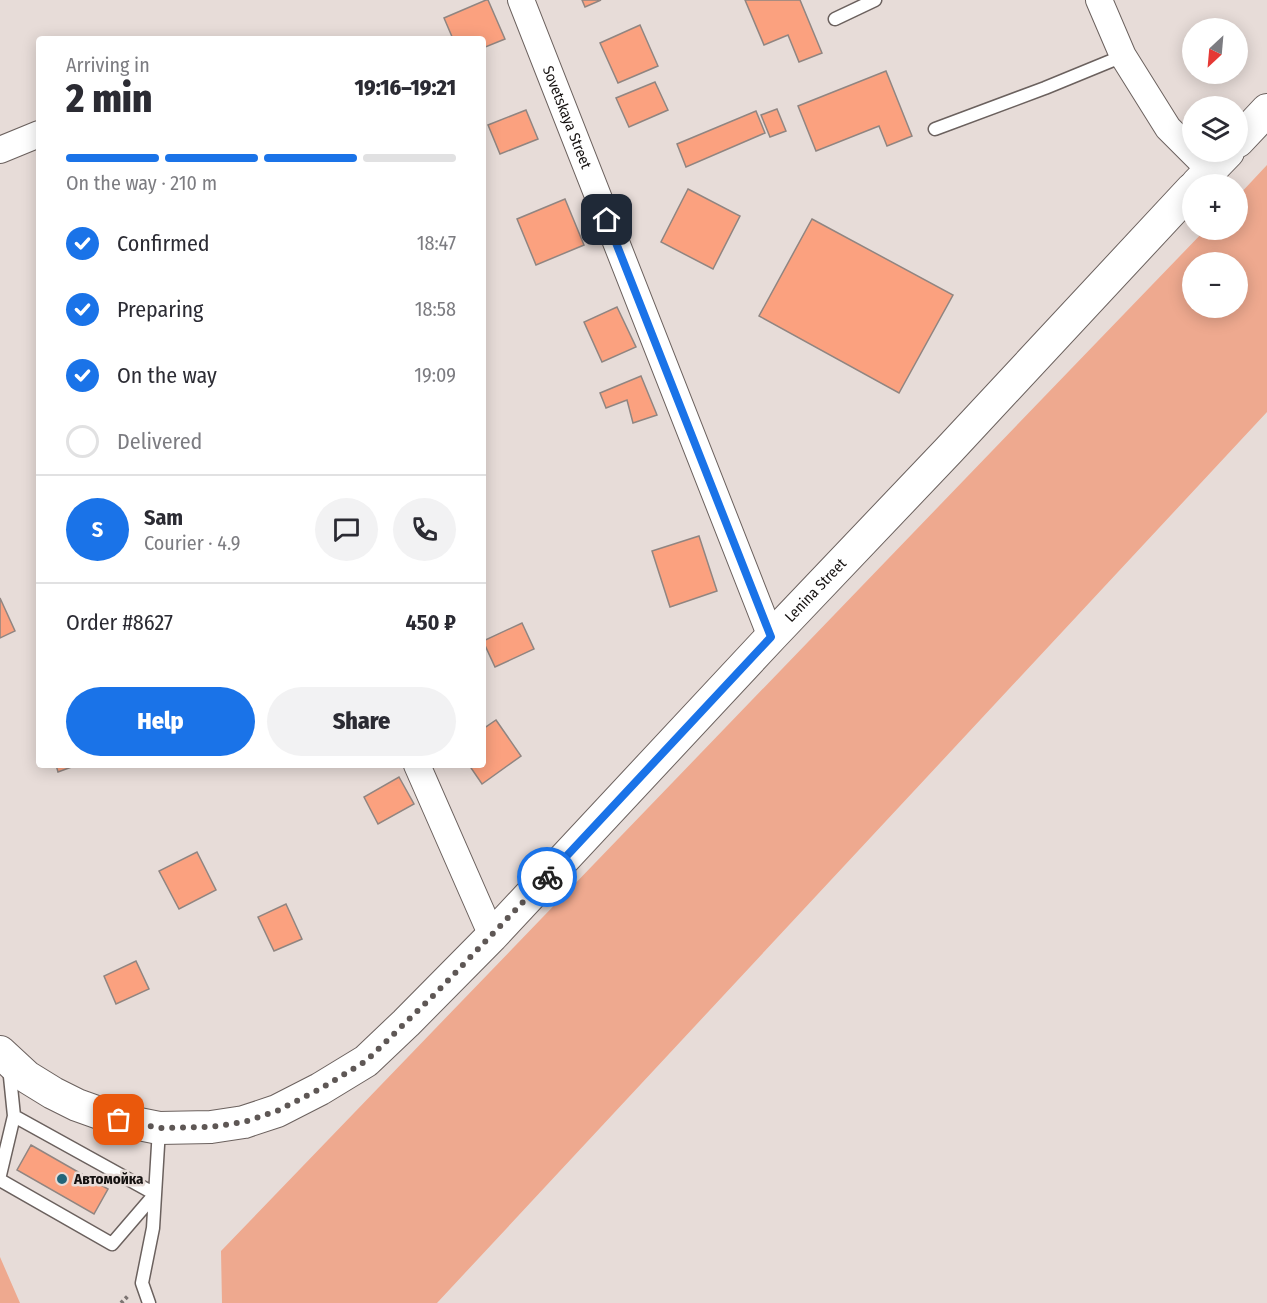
<!DOCTYPE html>
<meta charset="utf-8">
<style>
:root{--surface:#fff;--page:#f2f2f3;--text:#2b2b33;--muted:#7c7c81;--line:#e1e1e2;--accent:#1a73e8}
body{margin:0;font-family:"Fira Sans Condensed",sans-serif;background:var(--page);color:var(--text);height:100vh;display:flex;flex-direction:column;font-size:22px;white-space:nowrap}
*{box-sizing:border-box;margin:0}
p{font-size:20px;color:var(--muted)}
.icon{flex:none;width:33px;height:33px;fill:none;stroke:currentColor;stroke-width:2;stroke-linecap:round;stroke-linejoin:round}
.map{position:relative;flex:1;overflow:hidden}
.details{position:absolute;left:36px;top:36px;width:450px;height:732px;display:flex;flex-direction:column;background:var(--surface);border-radius:6px;box-shadow:0 3px 15px #0003}
.details>*{flex:none}
.needle{width:39px;rotate:206deg}
.buttons{position:absolute;left:1182px;top:18px;display:grid;gap:12px}
.buttons a{display:grid;place-items:center;width:66px;height:66px;border-radius:50%;background:var(--surface);box-shadow:0 3px 15px #0003;font-size:30px}
.pin{position:absolute;display:grid;place-items:center;width:51px;height:51px;color:#fff;margin:-26px;border-radius:12px;box-shadow:0 3px 9px #0006}
.courier{position:absolute;display:grid;place-items:center;width:60px;height:60px;margin:-30px;border:4px solid #1a73e8;border-radius:50%;background:#fff;color:#222;box-shadow:0 2px 8px #0007}
.overview em{font-style:normal;font-weight:800}
.overview div{display:flex;flex-direction:column-reverse}
.overview{display:flex;align-items:center;justify-content:space-between;height:102px;padding:0 30px}
h1{font-size:39px;font-weight:800;line-height:45px}
.bar{display:grid;grid-template-columns:repeat(4,1fr);gap:9px 6px;align-content:center;height:72px;padding:0 30px}
.bar i{height:8px;border-radius:4px;background:var(--line)}
.bar .selected{background:var(--accent)}
.bar p{grid-column:span 4}
.line{display:flex;align-items:center;gap:15px;padding:0 30px;border-top:2px solid var(--line)}
.line div{flex:1}
.round{display:grid;place-items:center;flex:none;width:63px;height:63px;border-radius:32px;background:var(--page)}
ol{padding:0 30px;list-style:none}
li{display:flex;align-items:center;gap:18px;height:66px}
li p{margin-inline-start:auto}
li .icon{padding:6px;border-radius:50%;background:var(--accent);color:#fff;stroke-width:4}
li:last-child{color:var(--muted)}
li i{width:33px;height:33px;border:3px solid var(--line);border-radius:50%}
.button{display:flex;gap:12px;margin-top:auto;padding:12px 30px}
.button a{flex:1;height:69px;border-radius:36px;background:var(--accent);color:#fff;font-size:24px;font-weight:800;line-height:69px;text-align:center}
.button a+a{background:var(--page);color:var(--text)}
.map>svg:first-child{display:block}
.green{fill:#eea98f;fill-rule:evenodd}
.building{fill:#fba17f;stroke:#908581;stroke-width:1.5}
.lines{fill:none;stroke-linecap:round;stroke-linejoin:round}
.service-casing{stroke:#6b615e;stroke-width:15}
.minor-casing{stroke:#6b615e;stroke-width:28}
.tertiary-casing{stroke:#6b615e;stroke-width:34}
.path{stroke:#7d7573;stroke-width:4;stroke-dasharray:3 3;stroke-linecap:butt}
.service{stroke:#fff;stroke-width:12}
.minor{stroke:#fff;stroke-width:26}
.tertiary{stroke:#fff;stroke-width:32}
.done{stroke:#5e5755;stroke-width:6;stroke-dasharray:0 10.8}
.route{stroke:#1a73e8;stroke-width:8}
.poi-dot{fill:#236579;stroke:#e7dcd8;stroke-width:2}
.labels{text-anchor:middle;dominant-baseline:central;stroke-width:5;stroke-linejoin:round;paint-order:stroke}
.street-label{font-size:15px;fill:#14100f;stroke:#e7dcd8}
.poi-label{font-size:15px;font-weight:bold;fill:#14100f;stroke:#e7dcd8;text-anchor:start}
</style>
<div class="map">
<svg width="1267" height="1303" viewBox="0 0 1267 1303">
<rect width="100%" height="100%" fill="#e7dcd8"/>
<path class="green" d="M1267 165V412L437 1303H222L221 1251 1205 230H1238V196ZM1192 262H1238V308H1192Z
M0 1257 20 1303H0Z"/>
<path class="building" d="M486 0H488L505 39 483 48V39H453L444 18Z
M582 0H601L585 7Z
M745 0H800L822 53 799 62 788 35 764 45Z
M640 25 658 66 618 83 600 43Z
M886 71 912 136 887 146 879 126 816 151 798 106Z
M655 82 668 110 629 127 616 98Z
M777 109 786 131 770 137 761 115Z
M526 110 538 139 500 154 488 125Z
M756 111 765 133 686 167 677 144Z
M688 189 740 216 713 269 661 242Z
M565 199 584 245 536 265 517 219Z
M812 219 953 295 899 393 759 316Z
M617 307 636 347 602 362 584 322Z
M641 376 657 415 633 423 627 400 606 408 600 393Z
M699 536 717 591 670 607 652 551Z
M0 598 15 631 0 638Z
M522 623 534 649 495 667 483 641Z
M496 720 521 756 482 784 469 765H483V729Z
M56 765H77L58 772Z
M399 777 414 804 378 824 364 797Z
M197 852 216 890 179 909 159 871Z
M286 904 302 939 274 951 258 917Z
M136 961 149 989 116 1004 104 976Z
M31 1145 108 1189 94 1214 17 1170Z"/>
<g class="lines">
<g class="service-casing">
<path id="service" d="M835 19 875 0
M935 129 1045 88 1123 56
M0 1175 14 1116
M0 1180 112 1244 155 1194 14 1116 9 1067
M149 1303 142 1283 153 1228 159 1129"/>
</g>
<g class="minor-casing">
<g id="minor">
<path id="s1" d="M521 0 771 637"/>
<path d="M1099 0 1123 56 1168 128 1210 170"/>
<path d="M0 150 39 134"/>
<path d="M417 765 492 936"/>
</g>
</g>
<g class="tertiary-casing">
<g id="tertiary">
<path d="M1238 141 1267 110"/>
<path d="M1197 184 1228 152"/>
<path id="s2" d="M0 1052 27 1077 53 1093 77 1105 119 1120 159 1128 211 1127 244 1122 277 1111 320 1089 366 1061 406 1023 492 936 771 637 949 450 1192 189"/>
</g>
</g>
<path class="path" d="M121 1303 128 1296"/>
<use href="#service" class="service"/>
<use href="#minor" class="minor"/>
<use href="#tertiary" class="tertiary"/>
</g>
<g class="lines">
<path class="done" d="M119 1120 159 1128 211 1127 244 1122 277 1111 320 1089 366 1061 435 994 547 877"/>
<path class="route" d="M547 877 771 637 607 220"/>
</g>
<circle class="poi-dot" cx="62" cy="1179" r="6"/>
<g class="labels">
<g class="street-label">
<text stroke="none"><textPath href="#s1" startOffset="126">Sovetskaya Street</textPath></text>
<text stroke="none"><textPath href="#s2" startOffset="1053">Lenina Street</textPath></text>
</g>
<g class="poi-label">
<text x="74" y="1179">Автомойка</text>
</g>
</g>
</svg>
<div class="buttons">
<a><svg class="needle" viewBox="-14 -14 28 28"><path d="M0-13l5 13h-10z" fill="#e53935"/><path d="M0 13l5-13h-10z" fill="#7c7c81"/></svg></a>
<a><svg class="icon" aria-label="layers" viewBox="0 0 24 24"><path d="M12 4l9 5-9 5-9-5zM3 14l9 5 9-5"/></svg></a>
<a>+</a>
<a>−</a>
</div>
<div class="pin" style="left:119px;top:1120px;background:#ea580c"><svg class="icon" aria-label="bag" viewBox="0 0 24 24"><path d="M5 8h14l-1 12H6zM9 8a3 3 0 0 1 6 0"/></svg></div>
<div class="pin" style="left:607px;top:220px;background:#1f2937"><svg class="icon" aria-label="home" viewBox="0 0 24 24"><path d="M3 11l9-7 9 7M6 9v11h12V9"/></svg></div>
<div class="courier" style="left:547px;top:877px"><svg class="icon" aria-label="bike" viewBox="0 0 24 24"><circle cx="6" cy="16" r="4"/><circle cx="18" cy="16" r="4"/><path d="M6 16l4-8h5l3 8M10 8l3 8H6M13 5h3"/></svg></div>
<section class="details">
<div class="overview"><div><h1>2 min</h1><p>Arriving in</p></div><em>19:16–19:21</em></div>
<div class="bar"><i class="selected"></i><i class="selected"></i><i class="selected"></i><i></i><p>On the way · 210 m</p></div>
<ol>
<li><svg class="icon" aria-label="check" viewBox="0 0 24 24"><path d="M5 12l5 5 9-10"/></svg>Confirmed<p>18:47</p></li>
<li><svg class="icon" aria-label="check" viewBox="0 0 24 24"><path d="M5 12l5 5 9-10"/></svg>Preparing<p>18:58</p></li>
<li><svg class="icon" aria-label="check" viewBox="0 0 24 24"><path d="M5 12l5 5 9-10"/></svg>On the way<p>19:09</p></li>
<li><i></i>Delivered</li>
</ol>
<div class="line" style="height:108px"><b class="round" style="background:var(--accent);color:#fff">S</b><div><b>Sam</b><p>Courier · 4.9</p></div><a class="round"><svg class="icon" aria-label="chat" viewBox="0 0 24 24"><path d="M4 5h16v11H9l-5 4z"/></svg></a><a class="round"><svg class="icon" aria-label="phone" viewBox="0 0 24 24"><path d="M5 4h4l2 5-3 2q2 4 5 5l2-3 5 2v4C11 20 4 13 5 4z"/></svg></a></div>
<div class="line" style="height:78px"><div>Order #8627</div><b>450 ₽</b></div>
<div class="button"><a>Help</a><a>Share</a></div>
</section>
</div>
